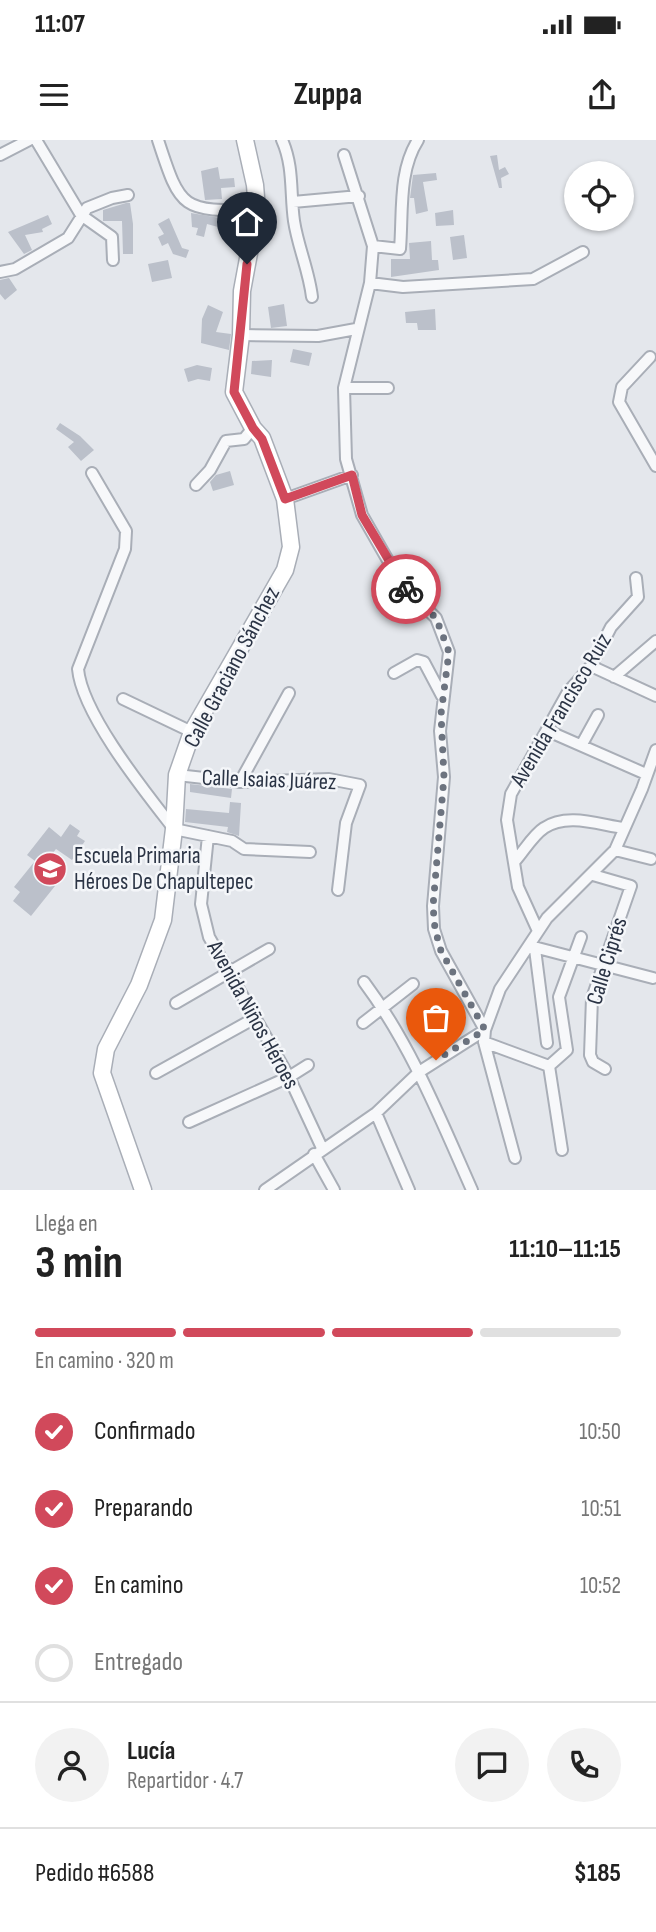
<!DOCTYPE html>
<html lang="es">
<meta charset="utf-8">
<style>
:root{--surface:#fff;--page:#f2f2f2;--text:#222;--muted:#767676;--line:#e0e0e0;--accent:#d1495b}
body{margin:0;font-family:"Sofia Sans Condensed",sans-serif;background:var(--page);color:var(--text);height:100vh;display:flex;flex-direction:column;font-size:26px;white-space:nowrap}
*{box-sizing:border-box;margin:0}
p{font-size:23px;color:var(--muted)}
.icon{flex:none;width:38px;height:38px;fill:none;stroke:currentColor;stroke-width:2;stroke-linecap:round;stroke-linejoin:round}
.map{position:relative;height:1050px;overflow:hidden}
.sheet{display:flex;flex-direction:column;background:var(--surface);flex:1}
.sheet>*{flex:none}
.controls{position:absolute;left:564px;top:21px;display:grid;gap:14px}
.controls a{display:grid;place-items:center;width:70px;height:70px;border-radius:50%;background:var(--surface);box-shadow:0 2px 5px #0004;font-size:35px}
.pin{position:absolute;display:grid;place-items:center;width:60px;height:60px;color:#fff;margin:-72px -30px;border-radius:50% 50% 50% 0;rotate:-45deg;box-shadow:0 0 7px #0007}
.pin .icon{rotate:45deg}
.courier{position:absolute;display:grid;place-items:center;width:70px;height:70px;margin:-35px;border:5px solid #d1495b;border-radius:50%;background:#fff;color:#222;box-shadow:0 2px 9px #0007}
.overview em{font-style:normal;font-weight:700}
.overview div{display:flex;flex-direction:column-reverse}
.overview{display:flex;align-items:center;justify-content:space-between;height:119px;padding:0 35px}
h1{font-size:46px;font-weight:700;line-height:52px}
.bar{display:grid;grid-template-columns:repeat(4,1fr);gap:10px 7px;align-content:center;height:84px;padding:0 35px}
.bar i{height:9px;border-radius:5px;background:var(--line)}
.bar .current{background:var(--accent)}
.bar p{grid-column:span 4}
.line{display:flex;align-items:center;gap:18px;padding:0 35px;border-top:2px solid var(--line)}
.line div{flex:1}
.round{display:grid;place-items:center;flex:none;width:74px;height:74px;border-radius:37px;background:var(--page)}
ol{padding:0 35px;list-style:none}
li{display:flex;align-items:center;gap:21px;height:77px}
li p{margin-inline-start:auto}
li .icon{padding:7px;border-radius:50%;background:var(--accent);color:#fff;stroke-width:4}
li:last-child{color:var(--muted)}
li i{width:38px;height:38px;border:4px solid var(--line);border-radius:50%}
.status{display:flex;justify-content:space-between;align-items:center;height:49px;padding:0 35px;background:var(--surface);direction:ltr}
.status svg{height:19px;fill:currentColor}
header{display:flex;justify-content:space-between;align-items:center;height:91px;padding:0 35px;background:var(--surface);font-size:32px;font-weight:700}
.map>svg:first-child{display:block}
.building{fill:#bbc0ca}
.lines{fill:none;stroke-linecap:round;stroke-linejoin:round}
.street-casing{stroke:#a9aeb7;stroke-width:14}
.secondary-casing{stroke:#a9aeb7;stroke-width:19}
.street{stroke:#f7f8fa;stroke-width:10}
.secondary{stroke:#fff;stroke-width:16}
.done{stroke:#6c737f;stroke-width:7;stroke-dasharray:0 12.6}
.route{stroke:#d1495b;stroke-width:9}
.labels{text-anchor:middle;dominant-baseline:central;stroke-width:5;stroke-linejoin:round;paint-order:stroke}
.street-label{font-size:23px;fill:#2b3445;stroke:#f4f6f9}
.poi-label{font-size:23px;fill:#2b3445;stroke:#f4f6f9;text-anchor:start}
</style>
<div class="status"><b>11:07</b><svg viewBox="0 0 49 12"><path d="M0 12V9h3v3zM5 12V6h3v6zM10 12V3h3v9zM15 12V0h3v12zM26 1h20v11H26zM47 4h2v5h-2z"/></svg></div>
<header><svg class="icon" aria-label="menu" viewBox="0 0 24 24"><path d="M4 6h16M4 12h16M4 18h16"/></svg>Zuppa<svg class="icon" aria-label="share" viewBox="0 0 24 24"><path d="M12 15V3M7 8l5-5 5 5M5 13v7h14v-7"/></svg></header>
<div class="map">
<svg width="656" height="1050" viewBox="0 0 656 1050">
<rect width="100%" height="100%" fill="#e4e7ec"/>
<path class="building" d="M497 15 499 30 505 27 509 34 501 38 502 48H499L490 16Z
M218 27 220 39 234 38 235 47 221 48 222 59 205 60 201 31Z
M436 33 437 40 423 42 428 71 416 74 414 58H410L413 35Z
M126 63H130L133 84V114H123L122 81H103V70Z
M453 70 454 85 436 86 435 73Z
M191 73 220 78 218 87 207 84 204 97 196 95 198 88 192 87Z
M48 75 52 84 42 89 43 92 25 95 32 110 24 114 8 92Z
M169 78 182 108 189 110 186 118 173 114 168 103 162 106 158 97 164 94 158 84Z
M464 95 467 118 453 120 450 97Z
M431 101 432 120H438L439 130 391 137V119H410L409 103Z
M168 120 172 138 152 142 148 124Z
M9 138 17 150 5 160 0 154V140Z
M284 164 287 186 271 188 268 167Z
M208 165 223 172 216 192 231 194 229 210 201 203 202 179Z
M435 169 436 190H418L417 183H406L405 172Z
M293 209 312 213 309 226 290 222Z
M272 220 271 237 251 234 252 221Z
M197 225 212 228 210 241 198 239 188 242 184 229Z
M60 283 80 296 94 310 81 321 68 307 74 302 56 289Z
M230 331 234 345 213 351 210 342 216 335Z
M190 644 232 649 231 658 190 652Z
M230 662 241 663 239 696 227 692 228 687 185 682 186 669 229 673Z
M70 684 80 691 77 696 85 701 72 720 56 709 38 732 55 746 31 776 13 761 20 752 14 747 35 721 27 715 49 687 61 697Z"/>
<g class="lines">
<g class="street-casing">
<path id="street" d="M36 0 81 75 112 97 113 120
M158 0C181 71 182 71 257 70
M282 0C294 27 290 53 294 81 298 107 309 131 312 157
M0 15 29 0
M344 15 373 106 370 143 344 248 346 319 362 375 402 445 436 478 449 512 440 591 444 637 433 766 434 789 441 811 485 890 484 902 549 926 567 910 559 857 581 797
M293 62 359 56
M373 106 400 109C403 73 398 31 418 0
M0 132 15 129 68 98 87 68 112 58 128 55
M370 143 403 147 533 139 583 112
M241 195 318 196 356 189
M650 217 622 247 619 262 656 326
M344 248H388
M92 333 126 391 125 409 78 529C82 574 146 653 174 689L232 701 244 709 310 712
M196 345 210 330 226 301 244 299 253 288
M285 359 352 335
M591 526 656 556
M394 533 417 520 424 522 442 556
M614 537 656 501
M123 559 192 592
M548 591 646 634
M582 604 598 575
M177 635 240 642 329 639 360 645 346 683 338 750
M240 642 289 553
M208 696 201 764 209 797 289 937 322 1008
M615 710 651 719
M515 721C524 711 533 695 544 688 567 672 600 685 624 688
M593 735 631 746 592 858 590 915 593 922 605 929
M538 791 518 747 507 680 511 654 568 552 591 526 611 487 638 457 636 438
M530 806 653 838
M535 809 547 903
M364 842C411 905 440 978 472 1050
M176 863 269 809
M363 883 413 844
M484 902 515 1018
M549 926 562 1010
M156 933 255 878
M376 973 409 1050
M189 982 289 937 308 925
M314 1014 334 1050
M265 1050 376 973 419 932 485 890 500 849 547 778 615 710 642 649 656 610"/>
</g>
<g class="secondary-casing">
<path id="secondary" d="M143 1050 102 933 106 909 139 845 163 780 174 689 177 635 192 592 285 430 291 407 285 359 262 298 253 288 234 252 241 195 242 151 257 70 255 45 245 0"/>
</g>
<use href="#street" class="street"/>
<use href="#secondary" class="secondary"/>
</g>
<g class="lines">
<path class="done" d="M406 449 436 478 449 512 441 574 444 637 433 766 435 789 441 811 485 890 436 920"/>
<path class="route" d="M247 124 234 252 253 288 262 299 285 359 352 335 362 375 406 449"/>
</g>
<defs>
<g id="school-disc" transform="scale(1.75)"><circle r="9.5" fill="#d1495b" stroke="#f4f6f9"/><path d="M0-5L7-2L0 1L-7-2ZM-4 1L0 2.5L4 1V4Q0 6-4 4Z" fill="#fff"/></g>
</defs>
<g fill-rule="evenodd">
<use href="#school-disc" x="50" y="729"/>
</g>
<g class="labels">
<g class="street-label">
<text transform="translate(232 527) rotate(-62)">Calle Graciano Sánchez</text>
<text transform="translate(561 570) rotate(-59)">Avenida Francisco Ruiz</text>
<text transform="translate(269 640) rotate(2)">Calle Isaias Juárez</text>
<text transform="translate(607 821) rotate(-73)">Calle Ciprés</text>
<text transform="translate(253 875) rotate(61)">Avenida Niños Héroes</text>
</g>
<g class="poi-label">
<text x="74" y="716">Escuela Primaria<tspan x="74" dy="26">Héroes De Chapultepec</tspan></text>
</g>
</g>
</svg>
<div class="controls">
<a><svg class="icon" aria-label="locate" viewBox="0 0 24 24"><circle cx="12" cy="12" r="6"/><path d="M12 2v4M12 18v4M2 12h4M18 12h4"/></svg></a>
</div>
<div class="pin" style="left:436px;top:920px;background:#ea580c"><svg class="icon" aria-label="bag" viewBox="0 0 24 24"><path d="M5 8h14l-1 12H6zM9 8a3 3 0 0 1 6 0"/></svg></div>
<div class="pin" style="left:247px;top:124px;background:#1f2937"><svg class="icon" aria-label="home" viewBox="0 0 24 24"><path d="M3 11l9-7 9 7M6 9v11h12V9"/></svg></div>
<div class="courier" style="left:406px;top:449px"><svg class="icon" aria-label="bike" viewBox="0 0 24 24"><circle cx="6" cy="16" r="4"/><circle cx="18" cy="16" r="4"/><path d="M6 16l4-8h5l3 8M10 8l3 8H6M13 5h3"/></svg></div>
</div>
<section class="sheet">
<div class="overview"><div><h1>3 min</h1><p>Llega en</p></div><em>11:10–11:15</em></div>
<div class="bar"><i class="current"></i><i class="current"></i><i class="current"></i><i></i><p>En camino · 320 m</p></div>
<ol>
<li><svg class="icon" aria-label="check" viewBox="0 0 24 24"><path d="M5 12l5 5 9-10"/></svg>Confirmado<p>10:50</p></li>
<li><svg class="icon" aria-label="check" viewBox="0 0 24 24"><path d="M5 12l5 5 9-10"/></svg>Preparando<p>10:51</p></li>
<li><svg class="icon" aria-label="check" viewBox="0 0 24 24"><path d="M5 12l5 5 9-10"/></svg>En camino<p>10:52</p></li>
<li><i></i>Entregado</li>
</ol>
<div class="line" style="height:126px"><a class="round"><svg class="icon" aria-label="person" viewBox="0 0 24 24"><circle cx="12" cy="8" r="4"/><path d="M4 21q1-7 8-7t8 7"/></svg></a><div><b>Lucía</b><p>Repartidor · 4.7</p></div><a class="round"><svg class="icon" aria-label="chat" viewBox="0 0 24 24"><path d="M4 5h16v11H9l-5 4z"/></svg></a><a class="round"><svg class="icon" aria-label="phone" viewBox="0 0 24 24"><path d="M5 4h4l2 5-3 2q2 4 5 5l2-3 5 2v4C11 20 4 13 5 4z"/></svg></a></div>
<div class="line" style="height:91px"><div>Pedido #6588</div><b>$185</b></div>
</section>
